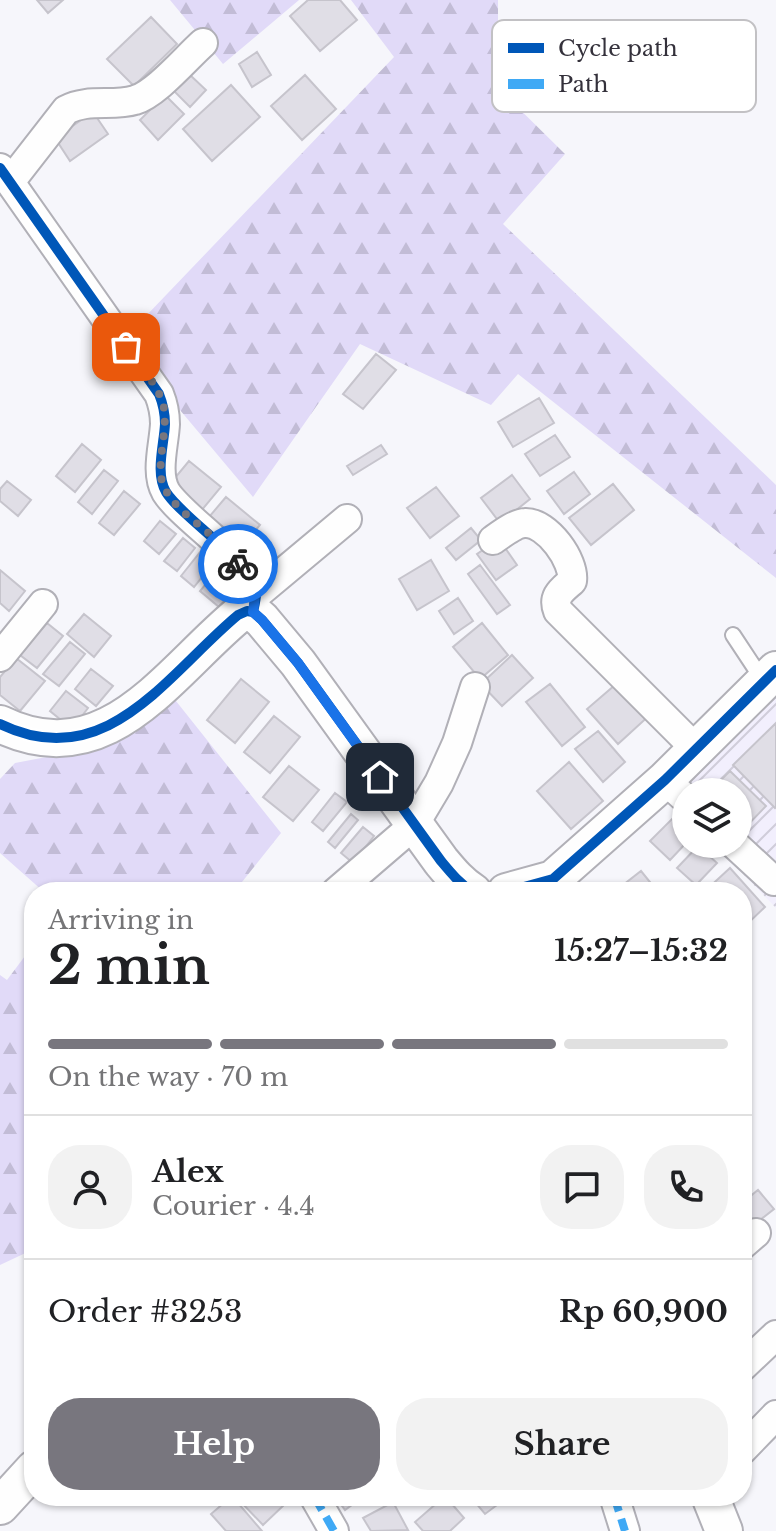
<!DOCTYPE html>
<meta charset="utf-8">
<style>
:root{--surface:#fff;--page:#f2f2f2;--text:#202124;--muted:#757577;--line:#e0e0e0;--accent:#78767e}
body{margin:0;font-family:"Libre Baskerville",serif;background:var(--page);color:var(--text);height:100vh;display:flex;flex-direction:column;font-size:30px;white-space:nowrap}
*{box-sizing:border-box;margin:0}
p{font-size:26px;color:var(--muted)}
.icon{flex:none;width:44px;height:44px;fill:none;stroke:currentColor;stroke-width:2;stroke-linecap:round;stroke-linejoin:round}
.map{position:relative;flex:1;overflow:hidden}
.side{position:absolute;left:24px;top:882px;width:728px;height:624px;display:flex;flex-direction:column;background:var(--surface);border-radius:32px;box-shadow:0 2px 6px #0004}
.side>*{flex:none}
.controls{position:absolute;left:672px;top:778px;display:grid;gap:16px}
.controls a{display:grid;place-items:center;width:80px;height:80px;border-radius:50%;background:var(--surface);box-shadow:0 2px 6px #0004;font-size:40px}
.pin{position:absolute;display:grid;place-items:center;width:68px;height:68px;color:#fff;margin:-34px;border-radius:16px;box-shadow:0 4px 12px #0006}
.courier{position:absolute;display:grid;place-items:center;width:80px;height:80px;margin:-40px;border:6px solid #1a73e8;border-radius:50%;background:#fff;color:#222;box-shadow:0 2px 10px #0007}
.overview em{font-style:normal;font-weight:800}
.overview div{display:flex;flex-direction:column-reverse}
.overview{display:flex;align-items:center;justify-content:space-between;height:136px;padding:0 24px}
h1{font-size:52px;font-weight:800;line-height:60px}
.bar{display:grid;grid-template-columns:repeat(4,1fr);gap:12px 8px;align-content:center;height:96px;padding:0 24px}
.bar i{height:10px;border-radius:6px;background:var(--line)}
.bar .on{background:var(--accent)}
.bar p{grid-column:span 4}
.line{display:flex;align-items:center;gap:20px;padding:0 24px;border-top:2px solid var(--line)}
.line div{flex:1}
.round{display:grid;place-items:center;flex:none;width:84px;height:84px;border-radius:32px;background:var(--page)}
.primary-button{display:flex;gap:16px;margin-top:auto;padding:16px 24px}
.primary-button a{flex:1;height:92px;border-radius:32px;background:var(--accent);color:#fff;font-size:32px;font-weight:800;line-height:92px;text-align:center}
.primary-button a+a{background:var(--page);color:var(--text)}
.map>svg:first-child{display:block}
.industrial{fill:url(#industrial-furrows)}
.forest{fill:url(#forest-firs)}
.building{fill:#e0dee6;stroke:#c6c4cc;stroke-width:2}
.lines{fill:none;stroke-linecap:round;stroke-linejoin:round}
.service-casing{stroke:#b1b0b7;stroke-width:18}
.minor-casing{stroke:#b1b0b7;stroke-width:32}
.tertiary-casing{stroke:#b1b0b7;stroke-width:40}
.service{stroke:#fefefe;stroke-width:14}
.minor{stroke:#fefefe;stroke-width:28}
.tertiary{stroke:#fefefe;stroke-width:36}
.quiet{stroke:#3fa9f5;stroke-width:8;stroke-dasharray:16 8;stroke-linecap:butt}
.cycleway-casing{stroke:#fff;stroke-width:15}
.cycleway{stroke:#0057b8;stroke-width:10}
.done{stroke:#78767e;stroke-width:8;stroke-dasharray:0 14.4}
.route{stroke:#1a73e8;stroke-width:10}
.key{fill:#fff;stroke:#c2c1c4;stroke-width:2}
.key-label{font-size:22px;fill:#34313b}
</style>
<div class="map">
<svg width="776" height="1531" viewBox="0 0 776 1531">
<defs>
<pattern id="industrial-furrows" width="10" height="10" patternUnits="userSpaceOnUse" patternTransform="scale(2)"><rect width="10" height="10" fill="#f2effd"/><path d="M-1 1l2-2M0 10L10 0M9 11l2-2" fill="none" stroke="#d0cdda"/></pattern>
<pattern id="forest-firs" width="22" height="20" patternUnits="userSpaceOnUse" patternTransform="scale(2)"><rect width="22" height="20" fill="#e1daf8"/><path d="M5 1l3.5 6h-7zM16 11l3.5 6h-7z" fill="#c2bcd6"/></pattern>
</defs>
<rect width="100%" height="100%" fill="#f6f6fb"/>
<path class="industrial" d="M776 695V908L714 844H738V792H686V816L669 798Z"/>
<path class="forest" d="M170 0H299L223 64Z
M351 0H498V88L565 154 503 224 776 485V578L518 374 491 405 360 344 253 497 122 341 394 57Z
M172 696 281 833 234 892H44L0 853V779L15 763 94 748Z
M34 944V1249L0 1265V975L7 980Z"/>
<path class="building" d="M37 0H63L48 13Z
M308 0H340L357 20 320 51 290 16Z
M151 17 177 44 134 86 107 59Z
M257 52 271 75 252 87 239 64Z
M189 74 206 90 190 107 174 91Z
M305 75 336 109 302 140 271 106Z
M231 85 260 117 212 161 183 129Z
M165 95 184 114 158 140 140 120Z
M93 112 108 134 70 161 55 138Z
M376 354 396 370 363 409 343 394Z
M539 398 554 423 513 447 498 422Z
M555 435 570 457 540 476 525 454Z
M82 444 101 460 75 492 56 476Z
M381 445 387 454 353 475 347 466Z
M189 461 221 487 201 511 169 485Z
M104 470 118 481 92 514 78 502Z
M574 472 590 494 564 514 547 491Z
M512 475 530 499 500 523 481 498Z
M7 481 31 500 18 516 0 501V489Z
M613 484 634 510 591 545 569 518Z
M436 487 459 516 430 538 407 508Z
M124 491 140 504 114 535 99 523Z
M226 497 260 525 243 545 209 517Z
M160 521 176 534 159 554 144 541Z
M471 528 481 540 456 560 446 548Z
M183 538 195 548 177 571 164 561Z
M499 539 517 565 496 580 477 554Z
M201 551 214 562 194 587 181 576Z
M431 560 449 591 417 610 399 579Z
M480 565 510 605 497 614 468 574Z
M219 568 239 584 219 607 200 591Z
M0 570 25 591 9 611 0 603Z
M458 598 473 621 454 634 439 611Z
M84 614 111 636 94 657 67 634Z
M47 623 63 636 37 668 20 655Z
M482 623 508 655 480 679 453 647Z
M70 642 85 654 59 686 43 674Z
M512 655 533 678 502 706 481 684Z
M16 658 45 681 20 711 0 695V677Z
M91 669 113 686 96 706 75 689Z
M241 679 269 702 235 743 207 720Z
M622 679 652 713 618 744 587 709Z
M550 684 585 727 562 746 526 702Z
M66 691 88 708 72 729 50 711Z
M274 716 300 737 270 773 244 752Z
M776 723V807L775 808 733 765Z
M598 731 625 762 603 782 575 749Z
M569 762 603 801 571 829 537 791Z
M289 766 319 790 293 821 263 797Z
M730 771 766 806 738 835V792H709Z
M335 793 347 802 323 831 312 822Z
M351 814 358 820 335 848 328 842Z
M677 814 686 822V843L670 860 650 841Z
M363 827 374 836 353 863 341 853Z
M698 846 717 863 696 885 677 868Z
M730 868 765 907 742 929V892H704Z
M641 871 658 892H614Z
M758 1190 774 1209 746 1231 742 1227V1203Z
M232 1496 262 1531H226L211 1514Z
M239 1496H277L285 1504 263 1525 237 1498Z
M335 1496H364L345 1510Z
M445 1496 464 1518 450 1531H423L415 1522Z
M470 1496H509L485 1514Z
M393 1502 408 1530 371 1531 363 1518Z"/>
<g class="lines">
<g class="service-casing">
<path id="service" d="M733 635 764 682"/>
</g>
<g class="minor-casing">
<path id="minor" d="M0 168 159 394C163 404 165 413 165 424 164 445 155 473 166 492 183 519 254 563 256 594 256 600 254 607 253 612
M10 182 66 110C88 98 113 107 135 100 156 94 186 58 203 43
M493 540C500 535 516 523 525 523 547 522 575 561 572 581 562 590 552 596 558 611L697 750
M256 595 347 519
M0 657 43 604
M665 780 686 799
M734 844 774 881
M336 892 414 825 439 783 457 743 475 687
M742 1245 756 1233
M742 1367 776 1335
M742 1450 776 1415
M314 1496 334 1531
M614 1496 625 1531"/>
</g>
<g class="tertiary-casing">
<path id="tertiary" d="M0 724C106 776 168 673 238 615L247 611 253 612 262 620 298 663 441 861C451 873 460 884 473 892
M506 892 553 879 665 780 776 670
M710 1496 724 1531
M0 1506 34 1469"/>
</g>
<use href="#service" class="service"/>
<use href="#minor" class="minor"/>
<use href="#tertiary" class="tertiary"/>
<path class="quiet" d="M314 1496 334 1531
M614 1496 625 1531"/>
<g class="cycleway-casing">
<path id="cycleway" d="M0 168 159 394C163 404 165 413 165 424 164 445 155 473 166 492 183 519 254 563 256 594 256 600 254 607 253 612
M0 724C106 776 168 673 238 615L247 611 253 612 262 620 298 663 441 861C451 873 460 884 473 892
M506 892 553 879 665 780 776 670"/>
</g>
<use href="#cycleway" class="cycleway"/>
</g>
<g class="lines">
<path class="done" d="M126 347C138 364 157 383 163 404 170 429 153 469 165 489 175 509 197 522 213 537 222 545 230 555 238 564"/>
<path class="route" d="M238 564C254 582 257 588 253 612L262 620 298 663 380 777"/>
</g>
<rect x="492" y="20" width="264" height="92" rx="12" class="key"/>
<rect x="508" y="43" width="36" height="10" fill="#0057b8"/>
<rect x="508" y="79" width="36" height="10" fill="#3fa9f5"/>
<g class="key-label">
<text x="558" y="56">Cycle path</text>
<text x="558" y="92">Path</text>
</g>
</svg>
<div class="controls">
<a><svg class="icon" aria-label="layers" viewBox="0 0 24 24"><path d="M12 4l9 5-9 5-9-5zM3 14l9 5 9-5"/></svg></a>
</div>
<div class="pin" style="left:126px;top:347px;background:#ea580c"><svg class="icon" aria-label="bag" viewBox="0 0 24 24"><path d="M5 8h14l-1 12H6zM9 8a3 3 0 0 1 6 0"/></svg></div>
<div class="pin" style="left:380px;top:777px;background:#1f2937"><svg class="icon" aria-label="home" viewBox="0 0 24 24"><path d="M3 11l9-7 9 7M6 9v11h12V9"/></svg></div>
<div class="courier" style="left:238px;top:564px"><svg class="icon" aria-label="bike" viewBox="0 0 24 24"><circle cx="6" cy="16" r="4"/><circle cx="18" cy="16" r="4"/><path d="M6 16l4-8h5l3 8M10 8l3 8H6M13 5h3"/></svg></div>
<section class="side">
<div class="overview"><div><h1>2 min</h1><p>Arriving in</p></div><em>15:27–15:32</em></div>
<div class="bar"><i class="on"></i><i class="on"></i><i class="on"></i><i></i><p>On the way · 70 m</p></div>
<div class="line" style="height:144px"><a class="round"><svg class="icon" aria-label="person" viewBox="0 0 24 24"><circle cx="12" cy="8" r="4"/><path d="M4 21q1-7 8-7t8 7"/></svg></a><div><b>Alex</b><p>Courier · 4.4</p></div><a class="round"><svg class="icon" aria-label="chat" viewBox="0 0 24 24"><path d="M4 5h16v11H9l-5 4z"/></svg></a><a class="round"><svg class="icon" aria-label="phone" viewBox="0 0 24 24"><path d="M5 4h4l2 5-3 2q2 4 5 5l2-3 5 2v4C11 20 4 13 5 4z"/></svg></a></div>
<div class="line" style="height:104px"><div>Order #3253</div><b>Rp 60,900</b></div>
<div class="primary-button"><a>Help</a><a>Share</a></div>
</section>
</div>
